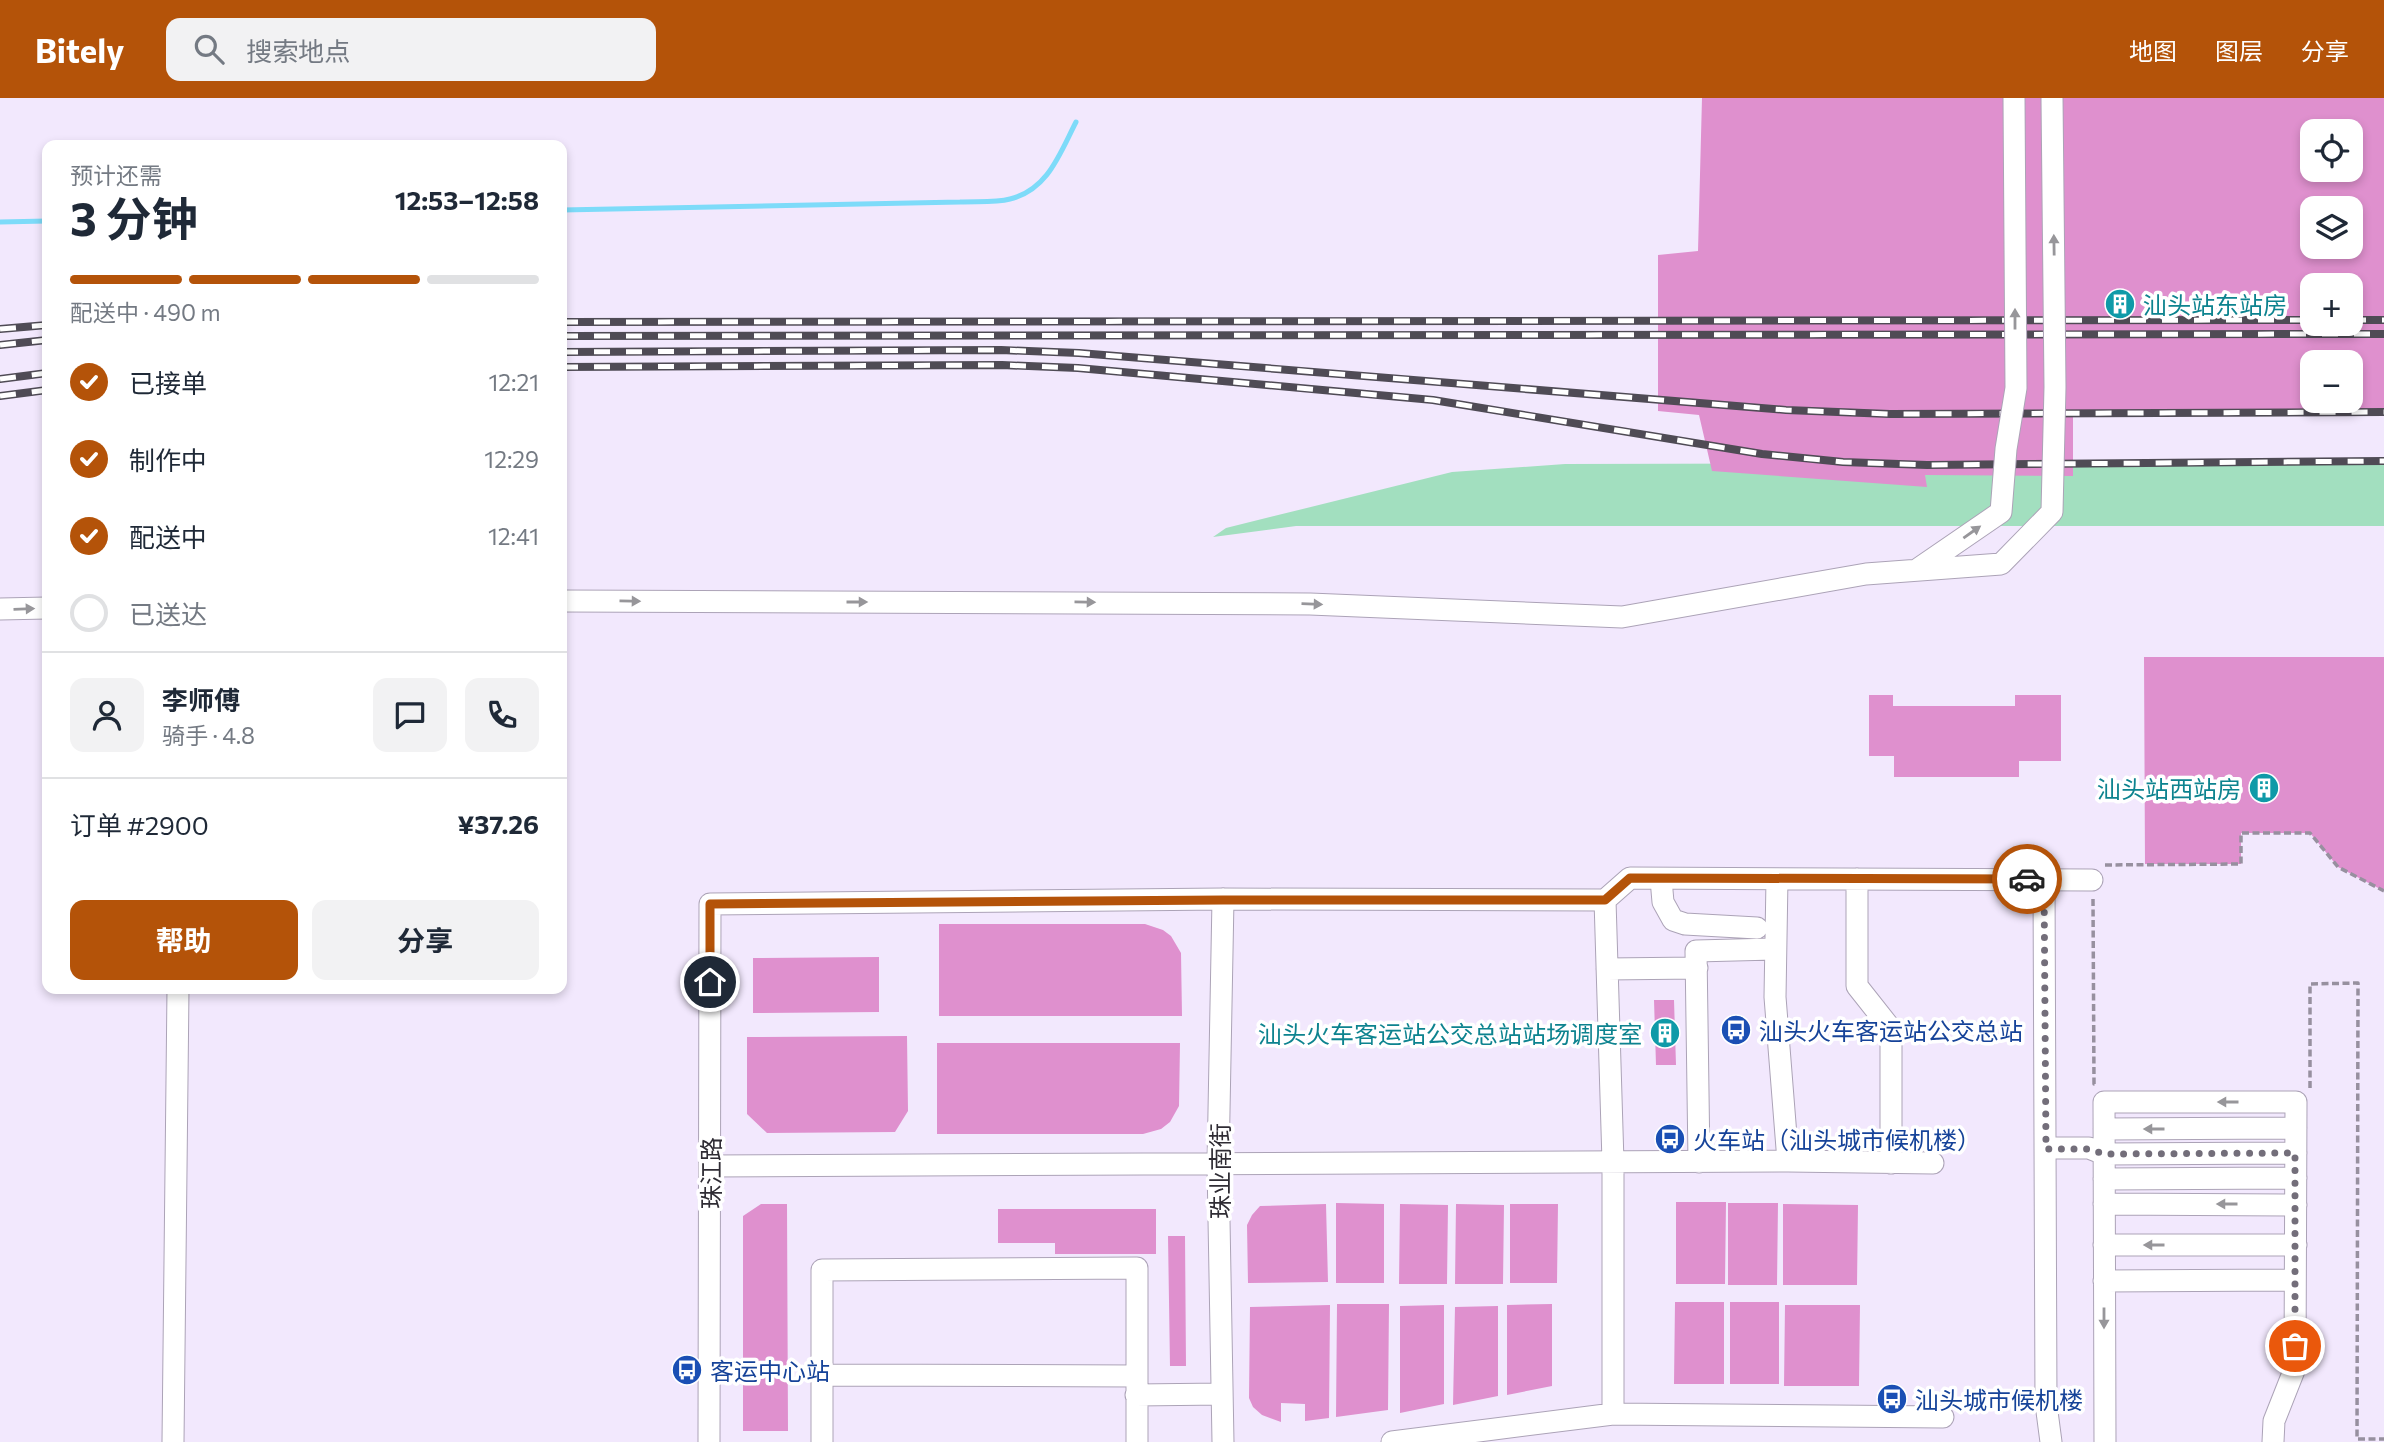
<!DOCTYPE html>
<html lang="zh">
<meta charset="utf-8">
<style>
:root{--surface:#fff;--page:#f2f2f3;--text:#1f2937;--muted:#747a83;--line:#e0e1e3;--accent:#b45309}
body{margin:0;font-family:Commissioner,"Noto Sans SC",sans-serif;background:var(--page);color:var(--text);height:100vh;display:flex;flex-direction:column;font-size:26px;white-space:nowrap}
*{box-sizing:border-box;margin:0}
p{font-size:23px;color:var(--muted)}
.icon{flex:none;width:38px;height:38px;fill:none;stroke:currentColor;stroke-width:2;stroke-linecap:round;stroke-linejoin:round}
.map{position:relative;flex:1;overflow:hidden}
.drawer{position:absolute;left:42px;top:42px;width:525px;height:854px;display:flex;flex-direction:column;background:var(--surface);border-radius:14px;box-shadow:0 4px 10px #0003}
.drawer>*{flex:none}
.controls{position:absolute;left:2300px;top:21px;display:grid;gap:14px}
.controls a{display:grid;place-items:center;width:63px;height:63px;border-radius:14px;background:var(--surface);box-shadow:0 4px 10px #0003;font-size:35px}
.pin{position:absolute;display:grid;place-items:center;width:60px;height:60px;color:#fff;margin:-30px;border:4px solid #fff;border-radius:50%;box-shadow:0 2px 7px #0007}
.courier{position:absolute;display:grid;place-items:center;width:70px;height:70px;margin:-35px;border:5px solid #b45309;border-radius:50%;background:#fff;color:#222;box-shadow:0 2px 9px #0007}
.headline em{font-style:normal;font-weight:700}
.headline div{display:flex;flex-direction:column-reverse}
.headline{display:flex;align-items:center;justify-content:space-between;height:119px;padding:0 28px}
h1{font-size:46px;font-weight:700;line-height:52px}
.bar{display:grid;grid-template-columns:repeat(4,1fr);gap:10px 7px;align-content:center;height:84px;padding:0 28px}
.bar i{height:9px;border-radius:5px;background:var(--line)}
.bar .active{background:var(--accent)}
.bar p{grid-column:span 4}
.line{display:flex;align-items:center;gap:18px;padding:0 28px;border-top:2px solid var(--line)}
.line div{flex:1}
.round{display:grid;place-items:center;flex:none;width:74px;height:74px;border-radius:14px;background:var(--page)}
ol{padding:0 28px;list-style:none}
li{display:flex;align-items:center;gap:21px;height:77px}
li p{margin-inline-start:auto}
li .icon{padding:7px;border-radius:50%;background:var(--accent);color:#fff;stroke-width:4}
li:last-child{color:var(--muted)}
li i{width:38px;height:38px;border:4px solid var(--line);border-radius:50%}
.action{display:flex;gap:14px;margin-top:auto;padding:14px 28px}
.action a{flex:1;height:80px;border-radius:14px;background:var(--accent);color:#fff;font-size:28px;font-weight:700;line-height:80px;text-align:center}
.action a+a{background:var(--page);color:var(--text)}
header{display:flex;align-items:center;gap:42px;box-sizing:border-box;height:98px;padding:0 35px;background:var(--accent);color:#fff}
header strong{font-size:33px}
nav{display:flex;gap:38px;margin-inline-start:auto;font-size:24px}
.search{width:490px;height:63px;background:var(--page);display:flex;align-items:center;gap:18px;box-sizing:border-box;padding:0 24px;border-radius:14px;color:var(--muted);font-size:26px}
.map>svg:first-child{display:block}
.green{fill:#a2dfbf}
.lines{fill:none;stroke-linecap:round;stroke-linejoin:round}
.stream{stroke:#7ddbf9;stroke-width:5}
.building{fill:#df90ce;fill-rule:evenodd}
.minor-casing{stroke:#aca3b7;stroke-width:23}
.path{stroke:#97909f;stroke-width:3.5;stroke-dasharray:7 3.5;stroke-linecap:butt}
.minor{stroke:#fff;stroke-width:21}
.rail-casing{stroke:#4f4b55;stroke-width:8}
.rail{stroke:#fff;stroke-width:5;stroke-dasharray:16;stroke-linecap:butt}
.minor-bridge-casing{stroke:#aca3b7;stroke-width:23;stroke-linecap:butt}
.minor-bridge{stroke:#fff;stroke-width:21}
.oneway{fill:#97969a}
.done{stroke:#736e7a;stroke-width:7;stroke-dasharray:0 12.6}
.route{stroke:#b45309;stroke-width:9}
.labels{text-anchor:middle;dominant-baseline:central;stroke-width:7;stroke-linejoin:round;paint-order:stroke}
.culture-label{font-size:24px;fill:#0d838f;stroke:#fff;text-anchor:end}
.transit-label{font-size:24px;fill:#164399;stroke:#fff;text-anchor:start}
.street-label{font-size:24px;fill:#2f2c34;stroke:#fff}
</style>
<header>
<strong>Bitely</strong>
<div class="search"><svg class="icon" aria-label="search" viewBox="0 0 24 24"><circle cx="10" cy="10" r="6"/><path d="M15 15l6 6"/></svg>搜索地点</div>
<nav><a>地图</a><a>图层</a><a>分享</a></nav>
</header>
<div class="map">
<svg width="2384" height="1344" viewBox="0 0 2384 1344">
<rect width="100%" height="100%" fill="#f2e8fd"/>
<path class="green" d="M2384 364V428H1296L1213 439 1226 430 1452 374 1565 366Z"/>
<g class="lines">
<path class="stream" d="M562 112 960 104C976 103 995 105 1010 101 1048 92 1060 55 1076 24
M0 124 47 123"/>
</g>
<path class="building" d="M1702 0H2384V315L2073 314V378L1925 377 1927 389 1712 373 1699 317 1658 313V157L1698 153ZM2312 33H2350V72H2312ZM2312 110H2350V149H2312ZM2312 187H2350V226H2312ZM2312 264H2350V303H2312Z
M2144 559H2384V793L2338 769 2310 735H2241V766H2145Z
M1869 597H1893V608H2015V597H2061V663H2019V679H1894V658H1869Z
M939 826H1145L1163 832 1171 838 1181 855 1182 918H939Z
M879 859V914L753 915V860Z
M1654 902H1674L1676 967H1656Z
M907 938 908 1013 895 1034 767 1035 747 1016V939Z
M937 945H1180L1179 1008 1170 1024 1161 1031 1143 1036H937Z
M1676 1104H1726L1725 1186H1676Z
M1336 1105 1384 1106V1185H1336Z
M1728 1105H1778L1777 1187H1728Z
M761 1106H787L788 1333H743V1118Z
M1326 1106 1328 1184 1248 1185 1247 1127 1252 1117 1260 1108Z
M1400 1106 1448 1107 1447 1186H1399Z
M1456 1106 1504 1107 1503 1186H1455Z
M1510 1106H1558L1557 1185H1510Z
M1783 1106 1858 1107 1857 1187H1783Z
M998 1111H1156V1156H1055V1145H998Z
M1168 1138H1185L1186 1268H1170Z
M1675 1204H1724V1286H1674Z
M1730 1204H1779V1286H1730Z
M1337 1206H1389L1388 1312 1336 1319Z
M1552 1206V1288L1507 1297V1207Z
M1330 1207 1329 1320 1305 1323V1306L1281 1305V1324L1262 1317 1253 1309 1249 1300 1250 1209Z
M1444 1207V1306L1400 1315V1208Z
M1785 1207H1860L1859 1288H1784Z
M1498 1208V1298L1453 1307 1455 1209Z"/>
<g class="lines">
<g class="minor-casing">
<path id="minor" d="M0 511 47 510
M1661 781 1663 804 1673 822 1685 826 1757 830
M1777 781 1775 899 1788 1063
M1857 781V888L1891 931V1065
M2044 781 2046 1306 2051 1344
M1223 801 1218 1066 1223 1344
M1605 802 1613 1064V1316
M1607 871 1697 870
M2104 1031 2296 1030
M2046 1050H2089L2104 1056 2296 1055
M1699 1064 1696 853 1774 851
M710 1068 1788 1063 1933 1065
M2104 1081 2296 1080
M2104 1106 2296 1107
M2104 1147H2296
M2104 1183 2295 1182
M822 1277 1136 1278
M1136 1297 1222 1296
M173 1344 178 891
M709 1344 710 806 1223 801 1605 802 1630 780 2092 782
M822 1344V1172L1137 1170V1344
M1392 1344 1613 1316 1943 1319
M2105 1344 2104 1004H2296L2295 1270 2274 1323 2273 1344"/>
</g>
<path class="path" d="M2105 767 2241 766V735H2310L2338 769 2384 793
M2093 801 2094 986H2098
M2310 990V886L2358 885 2357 1341H2384"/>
<use href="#minor" class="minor"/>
<g class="rail-casing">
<path id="rail" d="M2350 222H2384
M562 224 2312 222
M0 231 47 227
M562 238 2384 236
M0 247 47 242
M562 254 1001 252 1079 255 1786 312 1890 316 2384 314
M562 269 1002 267 1078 270 1433 302 1762 356 1843 364 1927 367 2384 363
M0 281 47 275
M0 298 47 292"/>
</g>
<use href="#rail" class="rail"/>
<g class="minor-bridge-casing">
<path id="minor-bridge" d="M1918 471 2001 414 2006 351 2016 290 2014 0
M562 503 1310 506 1622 519 1866 476 2001 466 2052 414 2055 289 2052 0"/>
</g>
<use href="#minor-bridge" class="minor-bridge"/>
</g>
<defs><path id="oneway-solid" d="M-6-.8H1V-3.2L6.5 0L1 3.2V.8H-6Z" transform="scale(1.75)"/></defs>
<g class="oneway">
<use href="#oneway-solid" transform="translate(2054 147) rotate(-91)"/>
<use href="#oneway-solid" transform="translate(2015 221) rotate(-90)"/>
<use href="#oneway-solid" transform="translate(1972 434) rotate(-35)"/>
<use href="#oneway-solid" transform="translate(630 503) rotate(1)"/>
<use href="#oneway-solid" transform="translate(857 504)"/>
<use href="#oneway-solid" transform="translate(1085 504) rotate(1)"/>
<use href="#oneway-solid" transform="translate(1312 506) rotate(2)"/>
<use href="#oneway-solid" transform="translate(24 511) rotate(-2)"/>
<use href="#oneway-solid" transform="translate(2228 1004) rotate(180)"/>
<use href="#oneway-solid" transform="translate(2154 1031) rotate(180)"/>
<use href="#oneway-solid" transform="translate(2227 1106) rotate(-180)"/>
<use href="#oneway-solid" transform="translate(2154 1147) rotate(180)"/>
<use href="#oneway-solid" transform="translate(2104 1220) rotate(90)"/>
</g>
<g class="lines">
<path class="done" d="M2027 781H2044L2046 1051H2089L2104 1056 2295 1055V1248"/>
<path class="route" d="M710 884V806L1223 802H1605L1630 780 2027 781"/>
</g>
<defs>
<g id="building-disc" transform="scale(1.575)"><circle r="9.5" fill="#0f9aa8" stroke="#fff"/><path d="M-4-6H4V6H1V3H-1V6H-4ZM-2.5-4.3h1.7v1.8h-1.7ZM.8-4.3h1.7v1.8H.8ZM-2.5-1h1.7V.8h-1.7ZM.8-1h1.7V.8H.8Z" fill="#fff"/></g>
<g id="bus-disc" transform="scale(1.575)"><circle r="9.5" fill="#1a4fb4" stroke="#fff"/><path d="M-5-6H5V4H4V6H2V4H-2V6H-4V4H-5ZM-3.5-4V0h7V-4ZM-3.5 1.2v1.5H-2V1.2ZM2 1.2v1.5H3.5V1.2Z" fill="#fff"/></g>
</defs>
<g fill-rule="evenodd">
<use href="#building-disc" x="2120" y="206"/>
<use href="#building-disc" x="2264" y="690"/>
<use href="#bus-disc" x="1736" y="932"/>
<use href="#building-disc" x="1665" y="935"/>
<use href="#bus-disc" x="1670" y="1041"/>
<use href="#bus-disc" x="687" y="1272"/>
<use href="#bus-disc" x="1892" y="1301"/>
</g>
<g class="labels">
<g class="culture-label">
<text x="2143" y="206" text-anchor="start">汕头站东站房</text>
<text x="2241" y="690">汕头站西站房</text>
<text x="1642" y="935">汕头火车客运站公交总站站场调度室</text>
</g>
<g class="transit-label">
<text x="1759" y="932">汕头火车客运站公交总站</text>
<text x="1693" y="1041">火车站（汕头城市候机楼）</text>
<text x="710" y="1272">客运中心站</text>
<text x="1915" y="1301">汕头城市候机楼</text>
</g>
<g class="street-label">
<text transform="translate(1219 1073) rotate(-90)">珠业南街</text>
<text transform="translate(710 1075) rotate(-90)">珠江路</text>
</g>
</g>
</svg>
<div class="controls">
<a><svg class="icon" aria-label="locate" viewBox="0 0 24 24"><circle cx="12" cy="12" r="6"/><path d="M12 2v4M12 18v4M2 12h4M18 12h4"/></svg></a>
<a><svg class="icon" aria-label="layers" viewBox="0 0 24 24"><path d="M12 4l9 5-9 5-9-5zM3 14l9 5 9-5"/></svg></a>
<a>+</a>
<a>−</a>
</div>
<div class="pin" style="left:2295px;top:1248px;background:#ea580c"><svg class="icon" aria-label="bag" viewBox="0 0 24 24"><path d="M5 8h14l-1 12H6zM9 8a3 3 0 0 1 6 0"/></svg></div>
<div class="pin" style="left:710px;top:884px;background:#1f2937"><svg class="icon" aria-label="home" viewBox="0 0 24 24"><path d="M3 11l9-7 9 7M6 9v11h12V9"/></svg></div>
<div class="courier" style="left:2027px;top:781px"><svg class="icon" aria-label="car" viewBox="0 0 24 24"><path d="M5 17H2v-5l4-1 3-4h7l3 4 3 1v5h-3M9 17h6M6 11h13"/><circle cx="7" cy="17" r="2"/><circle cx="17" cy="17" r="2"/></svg></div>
<section class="drawer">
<div class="headline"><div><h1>3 分钟</h1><p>预计还需</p></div><em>12:53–12:58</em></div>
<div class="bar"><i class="active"></i><i class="active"></i><i class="active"></i><i></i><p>配送中 · 490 m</p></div>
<ol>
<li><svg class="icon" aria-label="check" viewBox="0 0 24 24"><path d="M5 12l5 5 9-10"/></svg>已接单<p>12:21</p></li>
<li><svg class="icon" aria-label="check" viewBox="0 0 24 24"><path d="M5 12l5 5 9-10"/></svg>制作中<p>12:29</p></li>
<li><svg class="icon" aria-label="check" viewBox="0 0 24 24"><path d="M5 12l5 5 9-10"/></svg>配送中<p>12:41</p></li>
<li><i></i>已送达</li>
</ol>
<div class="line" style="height:126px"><a class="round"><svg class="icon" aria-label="person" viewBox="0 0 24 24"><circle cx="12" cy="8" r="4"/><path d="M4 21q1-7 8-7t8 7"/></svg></a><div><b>李师傅</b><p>骑手 · 4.8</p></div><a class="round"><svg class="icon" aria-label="chat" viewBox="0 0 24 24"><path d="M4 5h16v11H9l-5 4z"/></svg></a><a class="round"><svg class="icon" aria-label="phone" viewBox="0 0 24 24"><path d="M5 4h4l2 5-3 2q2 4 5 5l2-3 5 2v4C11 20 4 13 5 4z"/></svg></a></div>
<div class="line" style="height:91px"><div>订单 #2900</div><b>¥37.26</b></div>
<div class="action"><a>帮助</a><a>分享</a></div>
</section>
</div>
